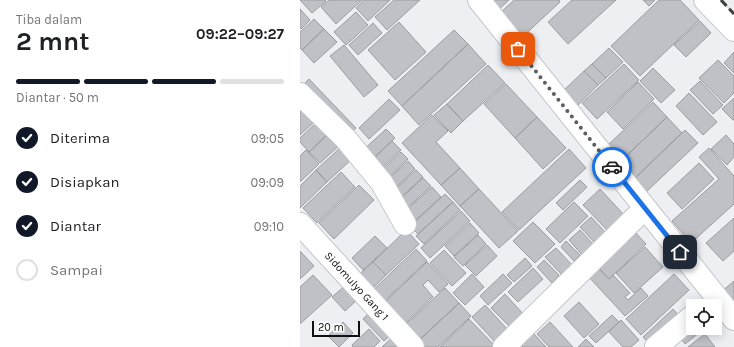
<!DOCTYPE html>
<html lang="id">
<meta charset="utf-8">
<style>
:root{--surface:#fff;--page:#f2f2f2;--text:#202124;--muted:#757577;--line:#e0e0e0;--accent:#111827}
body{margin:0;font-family:Karla,sans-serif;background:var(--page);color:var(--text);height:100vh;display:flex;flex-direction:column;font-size:15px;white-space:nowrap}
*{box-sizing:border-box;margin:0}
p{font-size:13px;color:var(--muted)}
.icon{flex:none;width:22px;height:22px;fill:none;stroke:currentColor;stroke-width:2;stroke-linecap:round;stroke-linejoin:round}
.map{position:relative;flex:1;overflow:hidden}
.details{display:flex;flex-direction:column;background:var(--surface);width:300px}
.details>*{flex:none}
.buttons{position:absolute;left:386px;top:299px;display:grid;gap:8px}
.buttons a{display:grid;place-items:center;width:36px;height:36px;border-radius:0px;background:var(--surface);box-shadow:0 2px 10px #0003;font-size:20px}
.scale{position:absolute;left:12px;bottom:10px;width:48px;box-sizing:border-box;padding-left:4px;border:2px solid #0f1011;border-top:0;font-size:11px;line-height:14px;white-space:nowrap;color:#0f1011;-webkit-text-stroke:3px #fff;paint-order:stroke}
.pin{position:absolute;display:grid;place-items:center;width:34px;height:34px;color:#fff;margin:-17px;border-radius:8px;box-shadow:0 2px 6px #0006}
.courier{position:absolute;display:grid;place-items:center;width:40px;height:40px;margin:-20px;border:3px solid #1a73e8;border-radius:50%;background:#fff;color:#222;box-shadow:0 1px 5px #0007}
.summary em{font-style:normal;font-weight:700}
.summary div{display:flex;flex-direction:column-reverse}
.summary{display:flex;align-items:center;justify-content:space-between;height:68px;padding:0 16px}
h1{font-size:26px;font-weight:700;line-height:30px}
.bar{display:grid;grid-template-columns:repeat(4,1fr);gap:6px 4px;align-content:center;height:48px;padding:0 16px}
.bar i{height:5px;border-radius:3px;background:var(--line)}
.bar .active{background:var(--accent)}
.bar p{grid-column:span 4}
ol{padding:0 16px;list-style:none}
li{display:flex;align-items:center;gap:12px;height:44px}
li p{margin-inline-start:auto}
li .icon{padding:4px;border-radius:50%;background:var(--accent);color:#fff;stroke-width:4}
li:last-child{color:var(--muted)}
li i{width:22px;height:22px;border:2px solid var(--line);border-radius:50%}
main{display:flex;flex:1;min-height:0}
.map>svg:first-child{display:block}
.building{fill:#c0c1c6;stroke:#9b9ca1}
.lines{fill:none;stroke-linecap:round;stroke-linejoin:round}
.minor-casing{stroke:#c4c5ca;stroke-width:24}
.minor{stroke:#fff;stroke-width:22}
.rail{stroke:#3e3f40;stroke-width:3;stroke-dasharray:8 4;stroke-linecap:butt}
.done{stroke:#5d5e60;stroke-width:4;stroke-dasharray:0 7.2}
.route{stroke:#1a73e8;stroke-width:5}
.labels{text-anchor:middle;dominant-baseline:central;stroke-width:3.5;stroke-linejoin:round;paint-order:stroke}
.street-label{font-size:11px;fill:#0f1011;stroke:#fff}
</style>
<main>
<section class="details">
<div class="summary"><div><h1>2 mnt</h1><p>Tiba dalam</p></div><em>09:22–09:27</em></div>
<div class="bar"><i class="active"></i><i class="active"></i><i class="active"></i><i></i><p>Diantar · 50 m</p></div>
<ol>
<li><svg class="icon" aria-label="check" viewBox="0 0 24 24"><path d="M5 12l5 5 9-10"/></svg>Diterima<p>09:05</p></li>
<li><svg class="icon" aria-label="check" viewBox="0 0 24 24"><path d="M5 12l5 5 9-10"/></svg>Disiapkan<p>09:09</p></li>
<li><svg class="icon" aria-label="check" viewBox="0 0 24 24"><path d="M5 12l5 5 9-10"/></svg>Diantar<p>09:10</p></li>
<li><i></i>Sampai</li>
</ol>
</section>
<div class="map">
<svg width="434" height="347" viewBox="0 0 434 347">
<rect width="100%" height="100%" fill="#edeff3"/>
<path class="building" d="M0 0H25L26 1 12 13Z
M29 0H62L36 24 21 7Z
M64 0H90L68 21 56 8Z
M94 0H120L87 30 75 17Z
M186 0H209L197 11Z
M214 0H259L260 2 219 40 197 16Z
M272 0H316L268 44 248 22Z
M343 0H355L349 6Z
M359 0H380L399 20 340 76 311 46Z
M0 9 10 20 1 29 0 28Z
M56 12 68 25 46 45 34 32Z
M14 19 24 29 2 50 0 48V32Z
M400 21 411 33 386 57 374 45Z
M99 22 126 52 95 80 68 50Z
M73 23 82 33 58 55 49 45Z
M24 29 37 42 14 63 2 50Z
M154 30 168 44 102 106 88 91Z
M168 44 186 64 119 125 102 106Z
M44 45 78 85 64 97 30 56Z
M309 48 323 62 306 78 292 64Z
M434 52V73L424 63Z
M418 60 434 76V93L424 103 399 78Z
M292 64 306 78 298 85 284 71Z
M324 64 339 80 297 119 282 103Z
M188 65 205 83 163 121 147 104Z
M353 68 375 90 361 103 340 81Z
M284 71 298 85 275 108 260 94Z
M9 79 56 128 47 137 0 88Z
M400 81 423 105 413 114 390 90Z
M338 82 354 99 323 129 307 112Z
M206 84 237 117 215 138 184 104Z
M389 93 417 122 403 135 376 106Z
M434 98V120H433L422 109Z
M89 99 100 110 69 139 59 128Z
M353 102 367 117 319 163 305 148Z
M147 104 163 121 151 133 134 115Z
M0 107 14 122 0 135Z
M132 115 148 131 136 142 160 168 141 185 102 143Z
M237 117 266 148 243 169 215 138Z
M367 117 382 133 334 179 319 163Z
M20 119 31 131 9 152 0 142V138Z
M86 129 95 138 68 163 59 154Z
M385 130 398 143 346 192 334 179Z
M31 131 42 143 20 163 9 152Z
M426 135 434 144V157L427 165 411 149Z
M92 141 101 150 76 173 68 164Z
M42 146 53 158 27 182 16 170Z
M409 148 434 176V204L391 243 372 221 419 179 399 157Z
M269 149 286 168 219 230 202 212Z
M6 150 19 164 0 182V156Z
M101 152 108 159 85 181 78 173Z
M108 161 115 169 92 191 84 183Z
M399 163 414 179 382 209 367 193Z
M160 168 179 189 160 206 141 185Z
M16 170 27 182 0 208V186Z
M116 170 123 177 99 199 92 192Z
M41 172 55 187 17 223 3 208Z
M123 178 131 186 105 210 97 202Z
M280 180 287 187 263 210 256 203Z
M59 185 74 200 34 239 19 223Z
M132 187 141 197 112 224 103 213Z
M179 189 218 231 199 248 160 206Z
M300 189 326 217 309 232 283 205Z
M145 194 153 202 118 234 110 226Z
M153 202 160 210 124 244 116 236Z
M274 202 288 216 260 243 246 229Z
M161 211 170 221 130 258 121 248Z
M291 217 308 235 297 245 280 227Z
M434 218V251L423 261 406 243Z
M233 222 255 244 235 263 213 241Z
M170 223 179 233 154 256 145 246Z
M106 230 119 244 86 275 73 262Z
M280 230 294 245 283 256 269 240Z
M334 231 346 244 309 279 297 266Z
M178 235 186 244 163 266 154 257Z
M75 236 87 248 63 270 52 258Z
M266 241 280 255 274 261 261 247Z
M187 245 197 256 176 276 165 265Z
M345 247 363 267 334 293 316 273Z
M256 248 272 265 262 275 245 257Z
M116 249 127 261 80 305 69 294Z
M144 250 166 273 152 286 130 263Z
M0 251 14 266 0 279Z
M225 258 232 266 214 282 207 275Z
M244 260 259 275 252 283 237 267Z
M73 262 86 275 67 294 53 280Z
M127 262 148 284 139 292 128 280 123 285 133 297 106 323 85 302Z
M296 266 309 279 313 275 330 293 325 297 328 300 341 288 348 296 325 316 287 275Z
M233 268 243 279 218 302 208 292Z
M172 274 184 287 165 305 153 293Z
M203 274 212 283 188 305 180 296Z
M374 274 389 290 341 335 326 319Z
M13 275 32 295 0 324V287Z
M434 281V309L420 293Z
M46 285 58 299 45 311 32 297Z
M145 288 159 303 115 344 101 329Z
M205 294 225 316 212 329 191 308Z
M279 302 299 324 284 338 264 316Z
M159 303 171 316 138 347H118L115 344Z
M185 305 209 331 196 343 172 317Z
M373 309 381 318 351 346 343 337Z
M70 312 92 334 84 341 63 319Z
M312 315 319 322 296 343 289 336Z
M169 319 195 346 193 347H140Z
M321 320 339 340 331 347H323L309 332Z
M43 322 53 333 39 347 28 336Z
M250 322 273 347H249L237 334Z
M393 328H405L385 344 378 334Z
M69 329 80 341 74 347H53L52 345Z
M232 332 246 347H223L219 343Z
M405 334 415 347H388Z
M93 337 103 347H82Z
M286 339 294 347H278Z"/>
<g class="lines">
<g class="minor-casing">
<g id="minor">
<path d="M179 0 434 319"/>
<path d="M405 0 434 30"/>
<path d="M0 94 45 138 82 183 105 224"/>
<path id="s1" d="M0 224 113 347"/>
<path d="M204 347 345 208"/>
<path d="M356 347 393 316"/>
</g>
</g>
<use href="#minor" class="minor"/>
<path class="rail" d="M421 0 434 14"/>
</g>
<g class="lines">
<path class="done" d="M218 49 312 167"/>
<path class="route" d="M312 167 380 252"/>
</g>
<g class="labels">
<g class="street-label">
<text stroke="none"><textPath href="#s1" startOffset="84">Sidomulyo Gang 1</textPath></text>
</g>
</g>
</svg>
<div class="buttons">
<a><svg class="icon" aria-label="locate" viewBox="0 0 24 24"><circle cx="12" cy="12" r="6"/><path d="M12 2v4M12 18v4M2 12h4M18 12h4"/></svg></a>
</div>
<div class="scale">20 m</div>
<div class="pin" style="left:218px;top:49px;background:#ea580c"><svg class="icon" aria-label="bag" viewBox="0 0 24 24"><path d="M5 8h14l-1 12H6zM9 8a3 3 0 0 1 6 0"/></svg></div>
<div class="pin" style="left:380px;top:252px;background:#1f2937"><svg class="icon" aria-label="home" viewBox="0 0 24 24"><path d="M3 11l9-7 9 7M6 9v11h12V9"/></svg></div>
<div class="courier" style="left:312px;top:167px"><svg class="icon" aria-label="car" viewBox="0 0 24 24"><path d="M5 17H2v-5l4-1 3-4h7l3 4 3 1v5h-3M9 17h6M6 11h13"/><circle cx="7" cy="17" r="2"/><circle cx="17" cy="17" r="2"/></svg></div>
</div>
</main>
